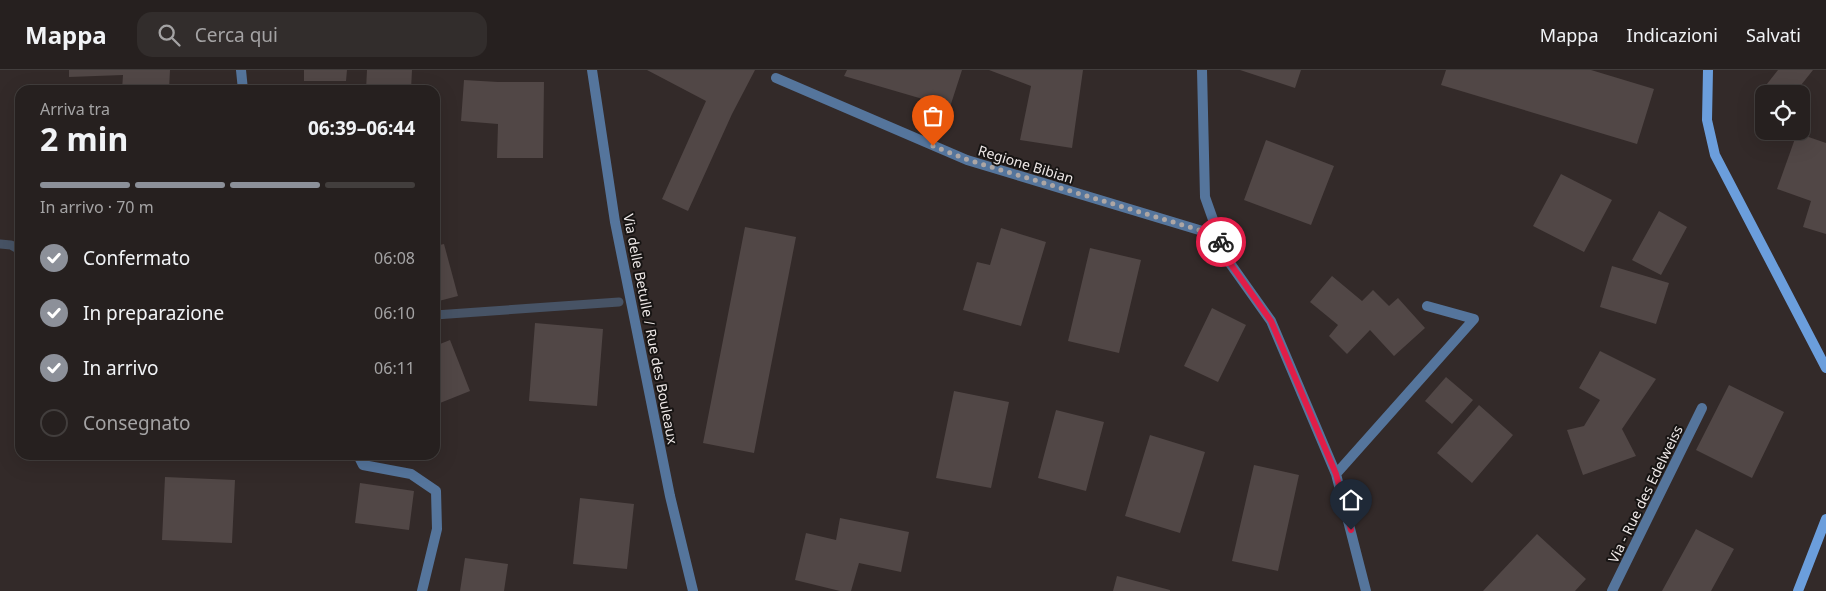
<!DOCTYPE html>
<html lang="it">
<meta charset="utf-8">
<style>
:root{--surface:#26201f;--page:#322d2c;--text:#f1f3f6;--muted:#a4a3a4;--line:#423e3d;--accent:#8c9099}
body{margin:0;font-family:"Noto Sans",sans-serif;background:var(--page);color:var(--text);height:100vh;display:flex;flex-direction:column;font-size:19px;white-space:nowrap}
*{box-sizing:border-box;margin:0}
p{font-size:16px;color:var(--muted)}
.icon{flex:none;width:28px;height:28px;fill:none;stroke:currentColor;stroke-width:2;stroke-linecap:round;stroke-linejoin:round}
.map{position:relative;flex:1;overflow:hidden}
.panel{position:absolute;left:15px;top:15px;width:425px;height:375px;display:flex;flex-direction:column;background:var(--surface);border-radius:15px;box-shadow:0 5px 20px #0002,0 0 0 1px var(--line)}
.panel>*{flex:none}
.buttons{position:absolute;left:1755px;top:15px;display:grid;gap:10px}
.buttons a{display:grid;place-items:center;width:55px;height:55px;border-radius:10px;background:var(--surface);box-shadow:0 5px 20px #0002,0 0 0 1px var(--line);font-size:25px}
.pin{position:absolute;display:grid;place-items:center;width:42px;height:42px;color:#fff;margin:-51px -21px;border-radius:50% 50% 50% 0;rotate:-45deg;box-shadow:0 0 5px #0007}
.pin .icon{rotate:45deg}
.courier{position:absolute;display:grid;place-items:center;width:50px;height:50px;margin:-25px;border:4px solid #e11d48;border-radius:50%;background:#fff;color:#222;box-shadow:0 1px 6px #0007}
.head em{font-style:normal;font-weight:700}
.head div{display:flex;flex-direction:column-reverse}
.head{display:flex;align-items:center;justify-content:space-between;height:85px;padding:0 25px}
h1{font-size:32px;font-weight:700;line-height:38px}
.bar{display:grid;grid-template-columns:repeat(4,1fr);gap:8px 5px;align-content:center;height:60px;padding:0 25px}
.bar i{height:6px;border-radius:4px;background:var(--line)}
.bar .active{background:var(--accent)}
.bar p{grid-column:span 4}
ol{padding:0 25px;list-style:none}
li{display:flex;align-items:center;gap:15px;height:55px}
li p{margin-inline-start:auto}
li .icon{padding:5px;border-radius:50%;background:var(--accent);color:#fff;stroke-width:4}
li:last-child{color:var(--muted)}
li i{width:28px;height:28px;border:2px solid var(--line);border-radius:50%}
header{display:flex;align-items:center;gap:30px;box-sizing:border-box;height:70px;padding:0 25px;background:var(--surface);border-bottom:1px solid var(--line)}
header strong{font-size:24px}
nav{display:flex;gap:28px;margin-inline-start:auto;font-size:18px}
.search{width:350px;height:45px;background:var(--page);display:flex;align-items:center;gap:12px;box-sizing:border-box;padding:0 18px;border-radius:15px;color:var(--muted);font-size:19px}
.map>svg:first-child{display:block}
.lines{fill:none;stroke-linecap:round;stroke-linejoin:round}
.stream{stroke:#475365;stroke-width:9}
.building{fill:#514746}
.street{stroke:#55759c;stroke-width:10}
.secondary{stroke:#6b9edc;stroke-width:10}
.done{stroke:#ada6a4;stroke-width:5;stroke-dasharray:0 9}
.route{stroke:#e11d48;stroke-width:6}
.labels{text-anchor:middle;dominant-baseline:central;stroke-width:4;stroke-linejoin:round;paint-order:stroke}
.street-label{font-size:14px;fill:#eee8e7;stroke:#171413}
</style>
<header>
<strong>Mappa</strong>
<div class="search"><svg class="icon" aria-label="search" viewBox="0 0 24 24"><circle cx="10" cy="10" r="6"/><path d="M15 15l6 6"/></svg>Cerca qui</div>
<nav><a>Mappa</a><a>Indicazioni</a><a>Salvati</a></nav>
</header>
<div class="map">
<svg width="1826" height="521" viewBox="0 0 1826 521">
<rect width="100%" height="100%" fill="#332a29"/>
<g class="lines">
<path class="stream" d="M0 174 11 175 20 180
M435 245 619 232"/>
</g>
<path class="building" d="M69 0H170L169 20H122L123 5 69 7Z
M304 0H347L346 11H304Z
M367 0H412L411 20H366Z
M647 0H755L732 44 688 141 662 129 706 31Z
M847 0H962L950 37 844 6Z
M989 0H1083L1072 78 1020 70 1031 16Z
M1240 0H1301L1295 18Z
M1446 0H1591L1654 19 1637 74 1441 15Z
M1778 0H1813L1794 24H1770L1763 19Z
M464 10 498 12H544L543 88H497L498 54 461 51Z
M1797 63 1826 73V164L1803 157 1811 131 1777 119Z
M1266 70 1334 96 1311 155 1244 130Z
M1561 104 1612 130 1584 182 1533 156Z
M1659 141 1687 157 1661 205 1632 190Z
M745 157 796 167 754 383 703 373Z
M1001 158 1046 172 1021 256 963 240 977 192 990 195Z
M444 174 458 226 435 232V176Z
M1090 178 1141 190 1119 283 1068 271Z
M1612 196 1669 213 1656 254 1600 237Z
M1332 206 1362 231 1373 220 1389 236 1398 228 1425 258 1394 286 1370 260 1347 284 1329 266 1338 255 1310 232Z
M1212 238 1246 255 1218 312 1184 296Z
M535 253 603 259 597 336 529 331Z
M450 270 470 321 435 335V276Z
M1600 281 1656 309 1622 359 1636 386 1583 405 1567 360 1584 356 1600 330 1579 318Z
M1446 307 1473 330 1452 354 1425 331Z
M1729 315 1784 342 1752 408 1696 380Z
M954 321 1009 332 991 418 936 408Z
M1479 335 1513 365 1472 413 1437 383Z
M1056 340 1104 352 1086 421 1038 408Z
M1150 365 1205 382 1180 463 1125 446Z
M1254 395 1299 405 1278 501 1232 491Z
M165 407 235 410 232 473 162 470Z
M360 413 414 421 409 460 355 453Z
M580 428 634 434 627 499 573 494Z
M840 448 909 462 901 502 859 493 851 521H840L795 510 806 463 836 470Z
M1696 459 1734 479 1711 521H1662Z
M1537 464 1586 509 1575 521H1483Z
M465 488 508 494 504 521H460Z
M1117 506 1170 520V521H1113Z"/>
<g class="lines">
<path class="street" d="M241 0 243 20
M592 0 615 152 670 426 693 521
M1202 0 1205 127 1227 189 1271 251 1336 404 1366 521
M776 8 967 90 1219 166
M358 385 363 395 411 404 436 421 437 459 422 521
M1336 404 1474 249 1427 236
M1612 521 1702 338"/>
<path class="secondary" d="M1708 0 1707 50 1715 85 1826 298
M1798 521 1826 449"/>
</g>
<g class="lines">
<path class="done" d="M933 76 968 90 1219 166 1221 172"/>
<path class="route" d="M1221 172 1227 189 1271 251 1336 404 1351 460"/>
</g>
<g class="labels">
<g class="street-label">
<text transform="translate(1026 94) rotate(17)">Regione Bibian</text>
<text transform="translate(651 259) rotate(79)">Via delle Betulle / Rue des Bouleaux</text>
<text transform="translate(1645 424) rotate(-64)">Via - Rue des Edelweiss</text>
</g>
</g>
</svg>
<div class="buttons">
<a><svg class="icon" aria-label="locate" viewBox="0 0 24 24"><circle cx="12" cy="12" r="6"/><path d="M12 2v4M12 18v4M2 12h4M18 12h4"/></svg></a>
</div>
<div class="pin" style="left:933px;top:76px;background:#ea580c"><svg class="icon" aria-label="bag" viewBox="0 0 24 24"><path d="M5 8h14l-1 12H6zM9 8a3 3 0 0 1 6 0"/></svg></div>
<div class="pin" style="left:1351px;top:460px;background:#1f2937"><svg class="icon" aria-label="home" viewBox="0 0 24 24"><path d="M3 11l9-7 9 7M6 9v11h12V9"/></svg></div>
<div class="courier" style="left:1221px;top:172px"><svg class="icon" aria-label="bike" viewBox="0 0 24 24"><circle cx="6" cy="16" r="4"/><circle cx="18" cy="16" r="4"/><path d="M6 16l4-8h5l3 8M10 8l3 8H6M13 5h3"/></svg></div>
<section class="panel">
<div class="head"><div><h1>2 min</h1><p>Arriva tra</p></div><em>06:39–06:44</em></div>
<div class="bar"><i class="active"></i><i class="active"></i><i class="active"></i><i></i><p>In arrivo · 70 m</p></div>
<ol>
<li><svg class="icon" aria-label="check" viewBox="0 0 24 24"><path d="M5 12l5 5 9-10"/></svg>Confermato<p>06:08</p></li>
<li><svg class="icon" aria-label="check" viewBox="0 0 24 24"><path d="M5 12l5 5 9-10"/></svg>In preparazione<p>06:10</p></li>
<li><svg class="icon" aria-label="check" viewBox="0 0 24 24"><path d="M5 12l5 5 9-10"/></svg>In arrivo<p>06:11</p></li>
<li><i></i>Consegnato</li>
</ol>
</section>
</div>
